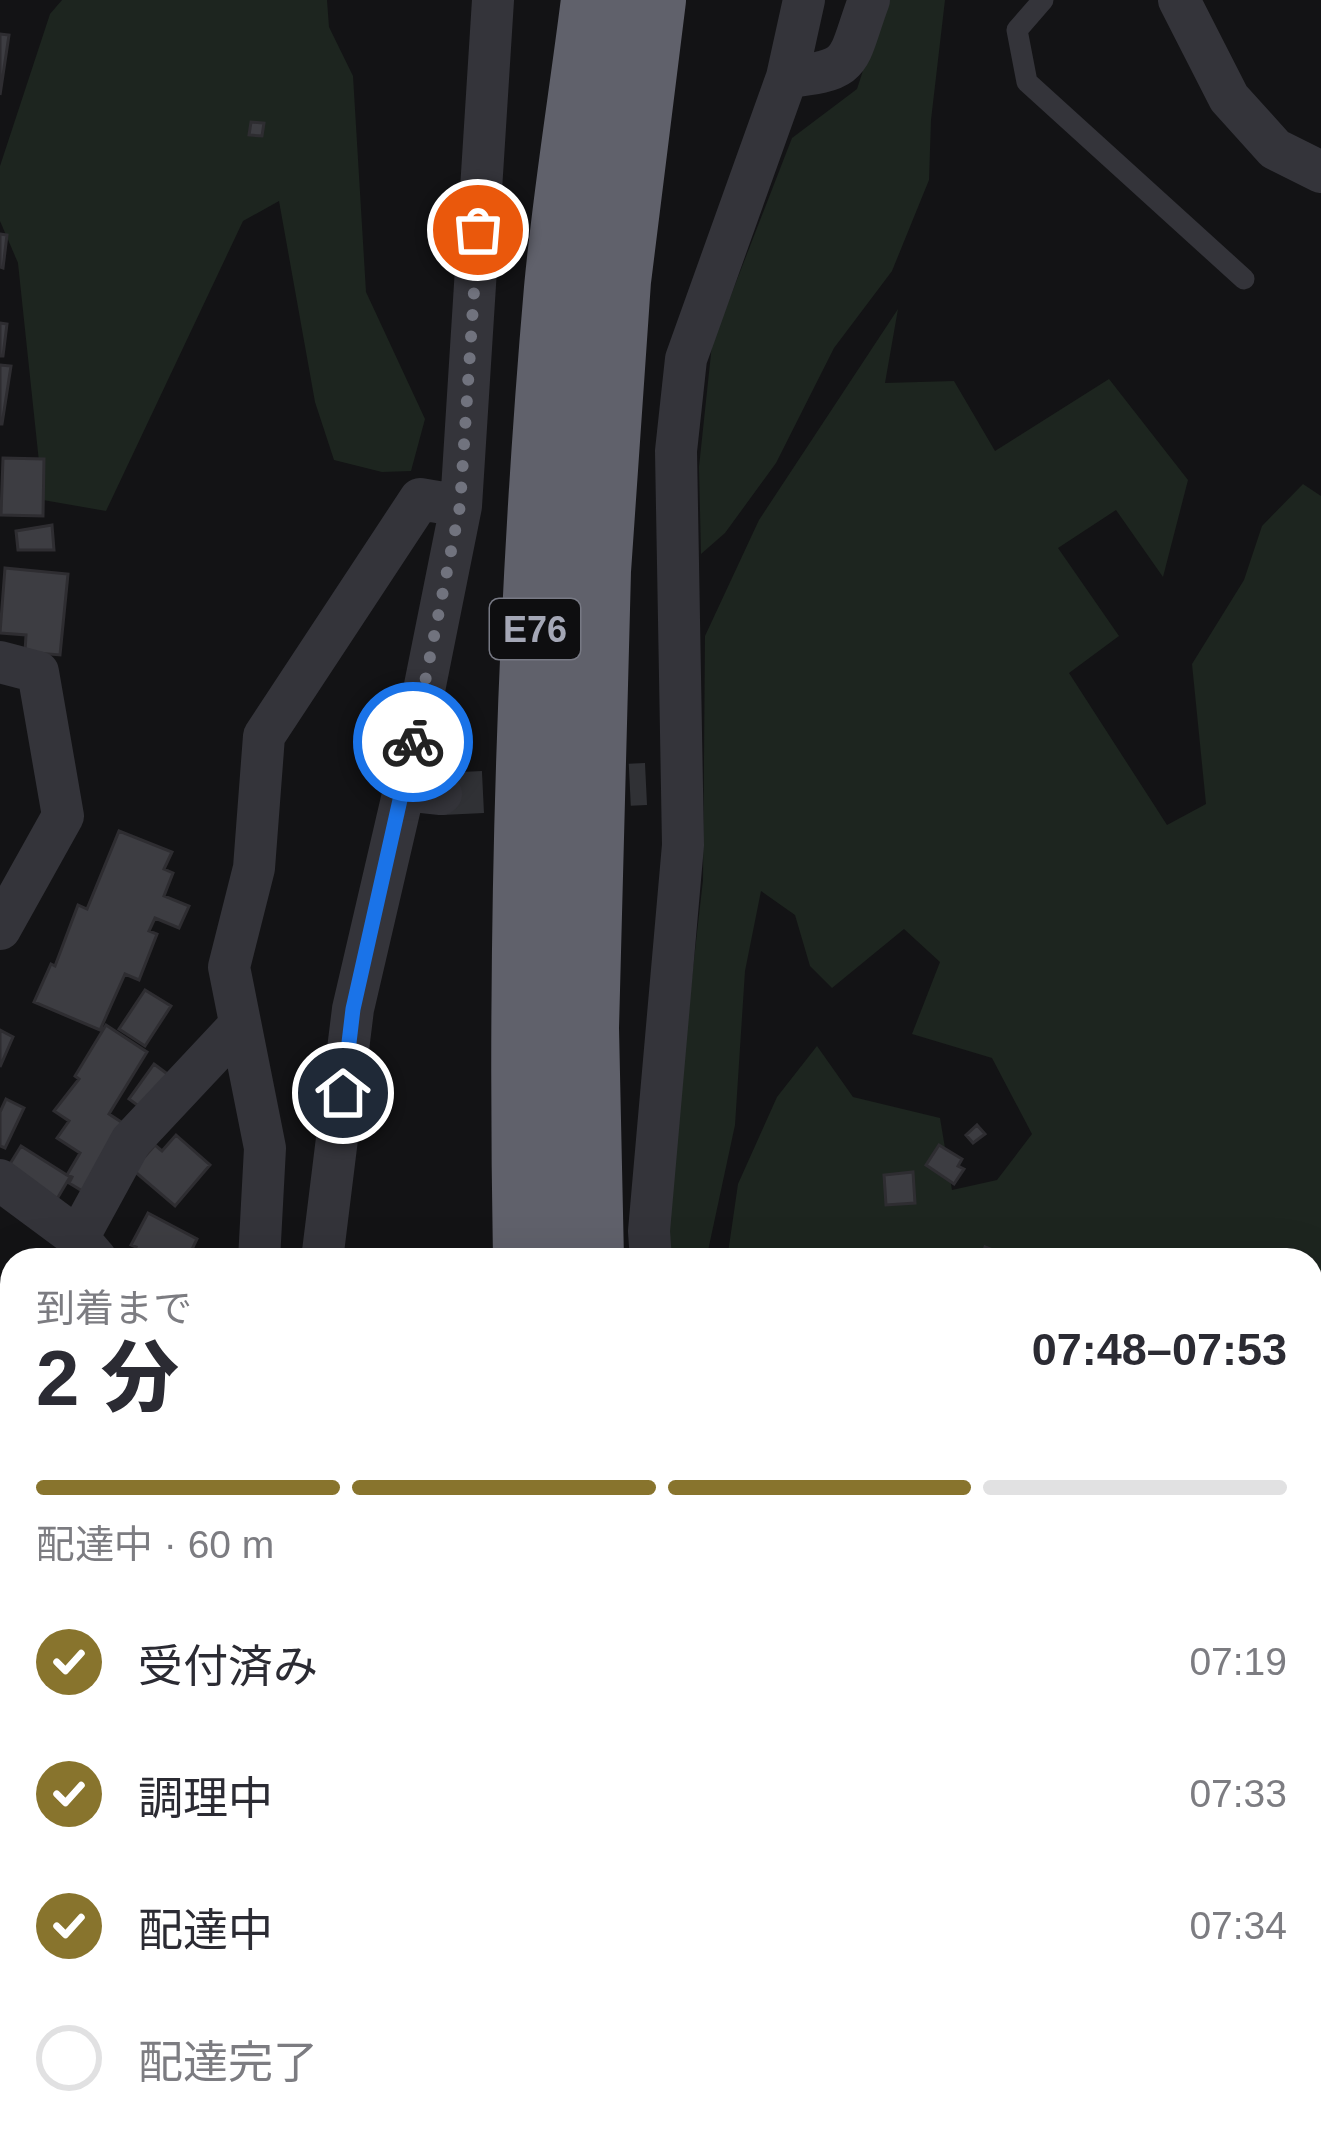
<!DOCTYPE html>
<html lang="ja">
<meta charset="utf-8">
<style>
:root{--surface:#fff;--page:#f2f2f3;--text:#2b2b33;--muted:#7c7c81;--line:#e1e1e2;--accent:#88742d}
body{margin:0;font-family:Helvetica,"Noto Sans JP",sans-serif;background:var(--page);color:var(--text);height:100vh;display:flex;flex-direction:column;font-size:45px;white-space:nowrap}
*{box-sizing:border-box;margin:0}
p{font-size:39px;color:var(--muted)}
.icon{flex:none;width:66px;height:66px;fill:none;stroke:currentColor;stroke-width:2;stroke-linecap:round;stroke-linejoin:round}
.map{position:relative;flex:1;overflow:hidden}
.details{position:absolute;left:0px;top:1248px;width:1323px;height:903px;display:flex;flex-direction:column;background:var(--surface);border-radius:36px 36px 0 0;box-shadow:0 12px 48px #0002}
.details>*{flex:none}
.pin{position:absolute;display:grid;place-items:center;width:102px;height:102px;color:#fff;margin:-51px;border:6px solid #fff;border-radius:50%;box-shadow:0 3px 12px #0007}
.courier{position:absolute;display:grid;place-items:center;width:120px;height:120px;margin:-60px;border:9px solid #1a73e8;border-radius:50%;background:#fff;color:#222;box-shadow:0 3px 15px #0007}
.overview em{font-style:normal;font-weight:800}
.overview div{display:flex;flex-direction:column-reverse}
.overview{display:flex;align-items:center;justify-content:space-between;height:204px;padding:0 36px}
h1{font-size:78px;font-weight:800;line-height:90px}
.bar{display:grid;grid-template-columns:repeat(4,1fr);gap:18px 12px;align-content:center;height:144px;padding:0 36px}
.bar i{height:15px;border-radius:9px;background:var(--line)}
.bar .selected{background:var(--accent)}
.bar p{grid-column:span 4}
ol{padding:0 36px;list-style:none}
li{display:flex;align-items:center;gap:36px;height:132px}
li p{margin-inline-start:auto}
li .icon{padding:12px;border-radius:50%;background:var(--accent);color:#fff;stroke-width:4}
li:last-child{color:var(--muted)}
li i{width:66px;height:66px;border:6px solid var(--line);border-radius:50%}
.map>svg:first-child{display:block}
.green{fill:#1d251f}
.building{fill:#3d3d42;stroke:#2e2d31;stroke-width:3}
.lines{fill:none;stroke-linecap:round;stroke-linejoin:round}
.minor-tunnel{stroke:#303135;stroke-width:42;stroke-dasharray:42 21;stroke-linecap:butt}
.service{stroke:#34343a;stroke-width:21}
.minor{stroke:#34343a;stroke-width:42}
.motorway{stroke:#60616b;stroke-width:66}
.done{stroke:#71737e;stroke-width:12;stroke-dasharray:0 21.6}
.route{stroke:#1a73e8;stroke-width:15}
.labels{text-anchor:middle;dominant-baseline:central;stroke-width:9;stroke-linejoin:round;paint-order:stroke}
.shield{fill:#0e0e10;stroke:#777984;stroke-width:3}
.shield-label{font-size:36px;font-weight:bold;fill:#a4a7b6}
</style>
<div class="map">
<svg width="1321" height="2149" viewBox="0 0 1321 2149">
<rect width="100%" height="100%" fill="#131315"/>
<path class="green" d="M62 0H327L329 27 353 76 366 292 425 419 411 471 382 472 334 460 315 402 279 201 243 221 106 511 43 500 18 263 0 221V166L50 14Z
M886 0H945L931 120 929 180 892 271 834 348 776 463 725 533 701 554 699 467 712 344 792 138 857 89Z
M898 309 885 383 954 381 995 451 1109 379 1188 480 1163 577 1116 510 1058 548 1119 636 1069 673 1167 825 1206 804 1192 664 1244 580 1262 526 1303 484 1321 496V2149H802L801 2139H1311V1260H727L738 1184 777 1097 817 1046 853 1097 940 1118 952 1190 997 1180 1032 1134 992 1058 912 1034 940 962 904 929 832 988 810 966 795 915 761 891 745 971 735 1125 706 1260H667L665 1215 703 880 705 636 759 520Z"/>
<path class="building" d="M0 34 9 35 0 95Z
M251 122 264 123 262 136 249 135Z
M0 234 7 235 3 268 0 267Z
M0 323 7 324 3 356H0Z
M0 365 11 366 2 424H0Z
M3 458 44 459 43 516 1 515Z
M52 525 54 550H18L16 531Z
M5 568 68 574 60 655 25 652 26 635 0 633Z
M119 831 172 852 164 869 173 873 164 896 189 906 179 928 155 918 149 931 157 934 139 980 125 974 100 1030 34 1002 51 964 55 966 78 905 87 909Z
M145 990 171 1006 145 1046 119 1029Z
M106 1025 147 1052 109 1114 135 1131 84 1192 69 1183 72 1177 67 1175 80 1153 57 1138 69 1121 54 1111 79 1079 75 1076Z
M0 1030 13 1037 0 1067Z
M154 1064 177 1081 152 1116 129 1099Z
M6 1099 24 1108 5 1148 0 1146V1112Z
M977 1125 985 1134 973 1143 966 1135Z
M176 1135 210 1165 175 1206 133 1170 155 1145 162 1151Z
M939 1145 962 1159 958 1166 964 1169 954 1184 926 1165Z
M21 1146 70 1177 54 1204 5 1172Z
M913 1172 915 1203 886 1205 884 1175Z
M148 1213 197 1239 187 1260H129L136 1247 131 1245Z
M985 1247 998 1252 996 1260H981Z
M12 1595V1648L0 1654V1600Z"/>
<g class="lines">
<path class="minor-tunnel" d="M441 794 646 784"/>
<path class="service" d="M1043 0 1017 30 1027 82 1244 279
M1311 2073 1321 2072
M1201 2149 1202 2139"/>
<path class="minor" d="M1179 0 1229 98 1275 149 1321 172
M787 77C857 70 846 62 869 0
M0 662 38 672 63 816 0 929
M404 790 441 794
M0 1180 78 1238 96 1259
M78 1238 131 1141 238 1027
M259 1260 265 1148 229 967 254 868 264 736 420 499 461 506
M322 1260 353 1009 404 790 461 506 493 0
M651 1260 649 1231 683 845 676 451 686 359 787 77 804 0
M0 1820 12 1856
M764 2139 766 2149
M333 2149 334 2139"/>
<path class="motorway" d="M526 1260C520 936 529 611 557 288 566 192 582 96 594 0
M591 1260 586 1028 598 571 618 281 653 0
M551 2139V2149
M637 2139 638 2149
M501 2149 502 2139"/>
</g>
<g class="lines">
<path class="done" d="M413 742 460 506 478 230"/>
<path class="route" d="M343 1093 353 1009 413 742"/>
</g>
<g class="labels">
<rect class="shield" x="490" y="599" width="90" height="60" rx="9"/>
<g class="shield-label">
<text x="535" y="629">E76</text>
</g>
</g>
</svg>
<div class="pin" style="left:478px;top:230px;background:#ea580c"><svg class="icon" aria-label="bag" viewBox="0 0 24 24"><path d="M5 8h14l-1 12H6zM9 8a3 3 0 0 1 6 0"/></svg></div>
<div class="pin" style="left:343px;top:1093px;background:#1f2937"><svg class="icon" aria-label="home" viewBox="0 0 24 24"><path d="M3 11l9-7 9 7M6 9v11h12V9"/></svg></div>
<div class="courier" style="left:413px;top:742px"><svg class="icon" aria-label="bike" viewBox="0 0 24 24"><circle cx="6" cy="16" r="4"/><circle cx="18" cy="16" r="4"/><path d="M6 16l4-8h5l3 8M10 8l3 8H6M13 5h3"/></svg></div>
<section class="details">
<div class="overview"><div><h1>2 分</h1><p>到着まで</p></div><em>07:48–07:53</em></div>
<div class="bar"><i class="selected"></i><i class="selected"></i><i class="selected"></i><i></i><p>配達中 · 60 m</p></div>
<ol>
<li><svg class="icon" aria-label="check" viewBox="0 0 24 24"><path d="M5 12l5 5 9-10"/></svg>受付済み<p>07:19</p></li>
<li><svg class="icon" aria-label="check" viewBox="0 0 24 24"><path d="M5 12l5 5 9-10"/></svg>調理中<p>07:33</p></li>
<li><svg class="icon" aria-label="check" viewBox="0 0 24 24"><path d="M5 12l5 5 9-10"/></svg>配達中<p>07:34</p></li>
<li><i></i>配達完了</li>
</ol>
</section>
</div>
